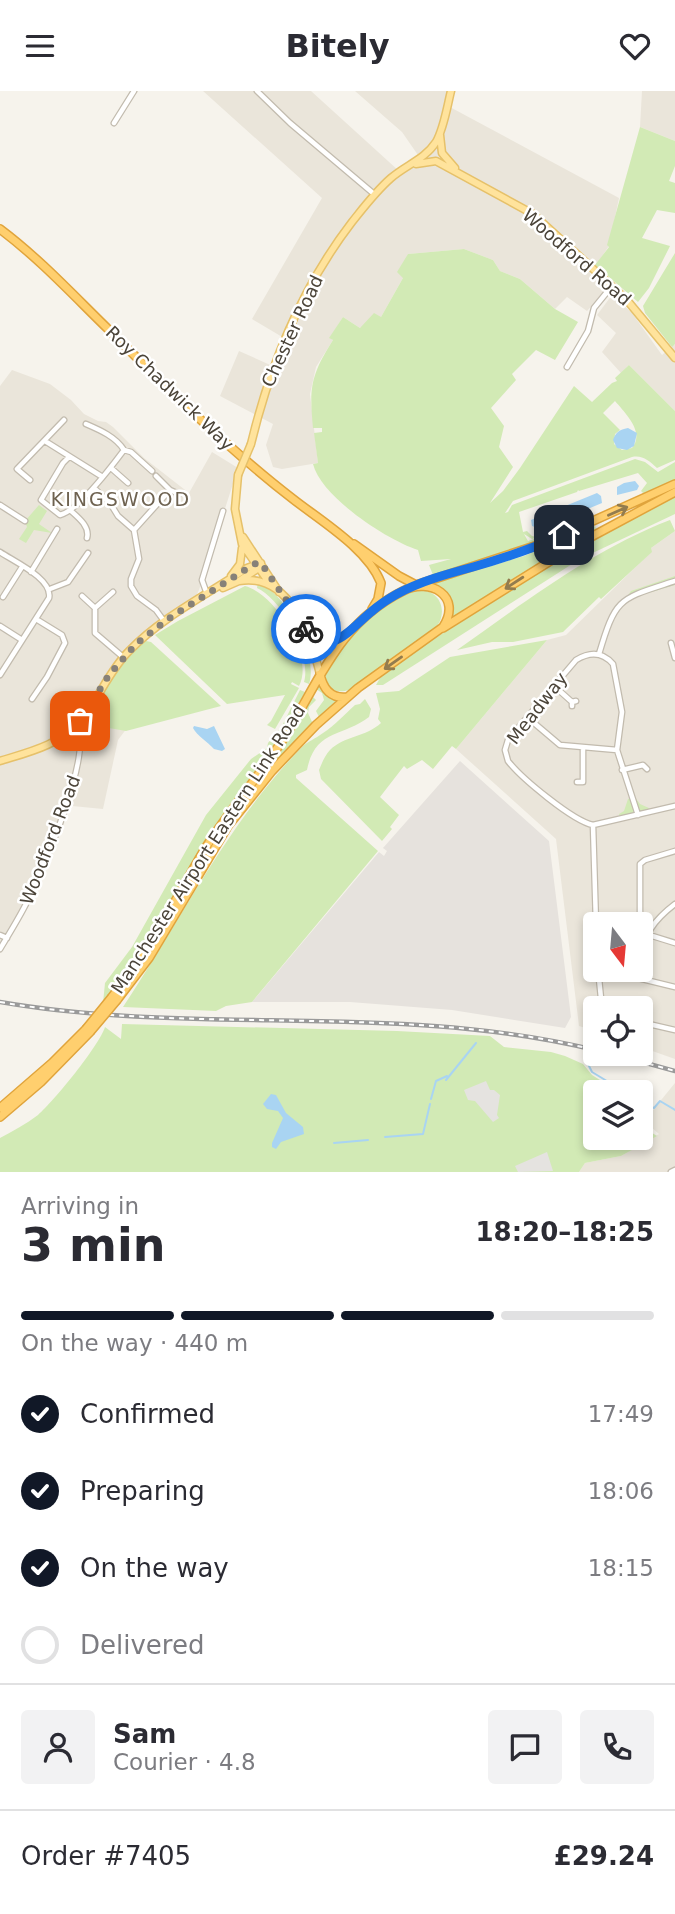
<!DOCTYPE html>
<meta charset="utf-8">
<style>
:root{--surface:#fff;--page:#f2f2f3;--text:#2b2b33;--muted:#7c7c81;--line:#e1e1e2;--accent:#111827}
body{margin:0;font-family:"DejaVu Sans",sans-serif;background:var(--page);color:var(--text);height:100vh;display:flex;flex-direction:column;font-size:26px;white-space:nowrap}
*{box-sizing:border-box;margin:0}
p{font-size:23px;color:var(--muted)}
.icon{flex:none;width:38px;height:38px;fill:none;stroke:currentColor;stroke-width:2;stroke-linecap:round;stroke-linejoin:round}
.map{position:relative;height:1081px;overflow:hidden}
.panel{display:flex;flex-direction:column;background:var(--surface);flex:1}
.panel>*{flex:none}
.needle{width:46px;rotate:164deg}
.controls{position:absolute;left:583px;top:821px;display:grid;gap:14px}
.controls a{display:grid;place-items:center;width:70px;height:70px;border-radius:7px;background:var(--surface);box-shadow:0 4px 10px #0003;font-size:35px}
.pin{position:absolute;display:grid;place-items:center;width:60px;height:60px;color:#fff;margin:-30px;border-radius:14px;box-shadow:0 4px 10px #0006}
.courier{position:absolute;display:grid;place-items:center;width:70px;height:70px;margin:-35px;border:5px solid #1a73e8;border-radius:50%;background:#fff;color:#222;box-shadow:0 2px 9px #0007}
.overview em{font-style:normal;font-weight:600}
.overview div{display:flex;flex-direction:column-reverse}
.overview{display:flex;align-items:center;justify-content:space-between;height:119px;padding:0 21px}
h1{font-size:46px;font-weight:600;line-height:52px}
.bar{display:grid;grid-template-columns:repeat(4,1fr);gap:10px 7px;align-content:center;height:84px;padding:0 21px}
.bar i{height:9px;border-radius:5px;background:var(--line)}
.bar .active{background:var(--accent)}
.bar p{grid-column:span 4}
.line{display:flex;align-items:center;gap:18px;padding:0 21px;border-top:2px solid var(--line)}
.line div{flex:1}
.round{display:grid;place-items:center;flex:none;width:74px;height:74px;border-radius:7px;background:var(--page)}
ol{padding:0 21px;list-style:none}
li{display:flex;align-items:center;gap:21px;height:77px}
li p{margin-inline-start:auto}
li .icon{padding:7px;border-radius:50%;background:var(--accent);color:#fff;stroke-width:4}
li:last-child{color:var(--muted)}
li i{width:38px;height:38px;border:4px solid var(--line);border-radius:50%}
header{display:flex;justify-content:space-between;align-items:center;height:91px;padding:0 21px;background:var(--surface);font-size:32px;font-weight:600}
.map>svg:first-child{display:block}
.residential{fill:#eae5da;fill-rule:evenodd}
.industrial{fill:#e6e2dd}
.green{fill:#d2eab5;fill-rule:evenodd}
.parking{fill:#e5e3e0}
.water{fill:#a9d4f2}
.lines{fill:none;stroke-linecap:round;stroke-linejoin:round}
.stream{stroke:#a9d4f2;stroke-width:2}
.minor-casing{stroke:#c2bbae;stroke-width:7}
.major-casing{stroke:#e6c16a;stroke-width:9}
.highway-casing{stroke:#e0a43c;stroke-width:10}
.minor{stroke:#fff;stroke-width:4.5}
.major{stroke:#ffe39c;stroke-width:6}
.highway{stroke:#ffcf6e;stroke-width:7}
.rail-casing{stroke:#9a9a9a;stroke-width:4.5}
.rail{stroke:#fff;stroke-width:2;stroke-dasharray:5;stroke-linecap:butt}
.major-bridge-casing{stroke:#e6c16a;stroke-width:9;stroke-linecap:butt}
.highway-bridge-casing{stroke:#e0a43c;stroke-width:10;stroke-linecap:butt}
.major-bridge{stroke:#ffe39c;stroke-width:6}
.highway-bridge{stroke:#ffcf6e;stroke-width:7}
.oneway{stroke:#937c4e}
.done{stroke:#878178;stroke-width:7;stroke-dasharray:0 12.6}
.route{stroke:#1a73e8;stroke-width:9}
.labels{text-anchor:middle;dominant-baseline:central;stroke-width:5;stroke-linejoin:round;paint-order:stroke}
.street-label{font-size:18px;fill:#4b4439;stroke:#fff}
.neighbourhood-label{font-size:19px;letter-spacing:2px;fill:#6e6250;stroke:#fff}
</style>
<header><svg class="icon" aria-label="menu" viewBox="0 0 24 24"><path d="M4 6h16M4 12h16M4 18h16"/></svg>Bitely<svg class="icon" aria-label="heart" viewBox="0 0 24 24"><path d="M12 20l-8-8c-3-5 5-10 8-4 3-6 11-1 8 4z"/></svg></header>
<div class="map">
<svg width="675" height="1081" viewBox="0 0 675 1081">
<rect width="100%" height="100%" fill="#f6f3ec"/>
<path class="residential" d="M203 0H311L399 80 420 67 402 41 355 0H451L448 15 619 107 609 155 590 183 607 198 587 220 567 206 555 218 520 188 500 180 493 169 464 158 408 163 403 187 381 226 360 237 343 226 330 247 333 249 316 276 310 303 318 372 282 378 273 376 266 354 273 333 220 305 239 260 277 277 289 250 252 228 322 107Z
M642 0H675V50L640 36Z
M612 204 632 222 662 264 675 253V320L629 274 621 282 602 261 616 242 597 224Z
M12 279 50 293 71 309 84 323 98 330 106 331 113 336 144 367 189 402 212 361 238 377 199 499 192 513 129 560 81 630 127 637 118 649 103 718 62 714 55 743 32 801 0 856V295Z
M675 440V968L641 956 640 917H595V940L579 935 556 748 456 658 547 549 566 544 651 461V457ZM595 833H640V878H595Z
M675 992V1081H579L585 1072 621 1065 659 1043 644 1030Z"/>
<path class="industrial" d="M460 670 549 750 571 926 565 937 452 919 350 911H252L379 761 384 765 387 760 383 757Z"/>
<path class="green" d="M640 36 675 50V75L669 90 675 92V122L657 119 642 147 670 155 649 197 638 211 595 174 609 156 607 154Z
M464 158 493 169 500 180 520 188 555 218 578 231 555 269 536 259 512 283 516 289 491 317 504 335 499 356 513 376 490 412 503 400 520 377 574 295 592 311 612 292 617 290 615 287 629 274 675 320V369L657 377C649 370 643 364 632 366L513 410 505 422 508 421 512 414 635 368 645 371 658 381 675 371V392L593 429 582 431 563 440 641 404 643 402 641 400 647 392 638 382 579 400 578 399 577 401 519 421 523 441 527 440 532 445 538 446 532 448 524 443 528 450 555 441 559 443 512 461 433 484 429 474 451 468 421 470 418 459C387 449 321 406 313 373L318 372 314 342 322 341V337H313C309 296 311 284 333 249L329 247 343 226 360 237 374 222 381 226 403 187 397 181 408 163ZM615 310C626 323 645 341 632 357L622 359 614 353 615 343 620 339 603 322Z
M675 162V253L672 256 645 222 643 215Z
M675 405V423L580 468 383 594H376L380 587 398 571C489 513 578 453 675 405Z
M39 414 47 420 39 433 52 442 34 439 26 452 19 448 27 436 25 430Z
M670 429 675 440 651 457 652 461 601 508 599 506 563 541 513 551H492L457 559C525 511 592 459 670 429Z
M595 435 596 439 585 443 453 526C452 513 448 500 435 492L524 465Z
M675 485V494L625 509 631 500Z
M258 491C286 502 319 564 309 593L304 591C312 564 282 508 257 497Z
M245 495C275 503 315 565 299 595L292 591 291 593 299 597 275 638 267 634 271 630 285 604 227 613 155 544 178 530Z
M416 499C440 497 449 520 436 537L349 599C338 602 330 600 326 590 323 556 388 509 416 499Z
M547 549 456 658 452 655 433 678 422 669 407 678 404 675 380 706 399 724 390 736 392 738 382 750 321 688 319 679C322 672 325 664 330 659 344 645 366 646 381 632L378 628 380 618 376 602 399 600 450 566Z
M146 550 151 551 221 615 126 640 86 633C101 608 120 564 146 550Z
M319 593 327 604 340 608 320 628 316 620 324 609 322 602 316 598Z
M300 599 305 601 277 650 210 742 159 835 120 891 103 912 105 892 132 856 206 724 251 668 267 657 268 652 281 637Z
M312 605 316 609 309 616 308 622 313 633 266 684 264 683 287 650Z
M365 608 371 618 369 626C343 646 315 638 307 679L296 684V687L378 760 252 911 226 915 216 920 123 916C181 829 227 733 301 657 308 650 315 648 323 642 334 635 345 623 355 614L360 613Z
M634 705 640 713 651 718V721L620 728 619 723 624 720 628 708Z
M122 933 397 940 490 945 504 956 551 961 565 965 583 973 592 984 619 1001H595V1046H640L641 1014 646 1017 641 1035 657 1045 621 1065 585 1072 579 1081H0V1047C13 1040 26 1033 38 1024 54 1010 99 955 105 936L121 948Z"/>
<path class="parking" d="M486 990 490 999H494L500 1004 497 1024 499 1027 493 1031 475 1010 468 1009 464 999Z
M547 1061 553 1080 518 1081 515 1075Z"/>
<path class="water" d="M628 337 637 342 634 355 627 359 617 357 613 349C616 341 619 339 628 337Z
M635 390 639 395 637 399 617 404V396L624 392Z
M597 402 601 405 602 412 540 438 532 435 531 429Z
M194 635 207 638 214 635 225 658 222 660 214 658C207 650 197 645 193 637Z
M271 1003 276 1004 286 1022 303 1036 304 1043 281 1051 276 1058 272 1056V1052L283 1027 278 1020 267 1018 263 1013Z"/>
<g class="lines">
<path class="stream" d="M588 973 592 981 625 1001
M446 989 476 952
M431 1008 436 990 447 985
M640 1011 654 1017 660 1010 675 1019
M385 1046 423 1043 430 1013
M334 1052 368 1049"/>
<g class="minor-casing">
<path id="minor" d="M257 0 290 32 374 103
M114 32 134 0
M567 276 588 240 594 217 612 195
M86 333C100 339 116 346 124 359
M45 350 101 385
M69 366 63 372 41 409 60 424C78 420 112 375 124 359L131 361 152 380
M111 377 128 392
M30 389 17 378 64 329
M94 397 110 412 118 425 134 439 139 468 131 488V495L137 505 156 519 164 530
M170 399 179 403
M0 414 25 430
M71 420C79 427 90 436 87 447
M134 439 170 399 156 385
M0 461C15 471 53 488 49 507L0 584
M31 481 57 438
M50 498 68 491 88 462
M207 503 202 489 223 420
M82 505 95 517V542L123 566
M3 506 22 476
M95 517 113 501
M0 535 22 549
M671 552 675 567
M599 563C616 505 620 508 675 490
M553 594 572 611
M32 608 47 586 65 552 62 544 36 528
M572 615V611L576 610
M527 626 560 654 617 659
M622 679 643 674 647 678
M577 691H583V657
M638 724 617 659 622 621 613 573C602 560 589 561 576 569L508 649 505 659 508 670C521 687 573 730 593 734L675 715
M593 734 596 833
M651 836 643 827 640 821V773L645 769 675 760
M646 843 675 852
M0 844 7 847
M0 858C9 843 19 827 27 811 41 783 95 659 76 635
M640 869C643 844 655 828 675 813
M598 878 602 917
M601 878 675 896
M640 931 675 939
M671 1081 675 1079"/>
</g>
<g class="major-casing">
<path id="major" d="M440 44 442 62 455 77
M416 73 436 70 533 123 626 208 675 267
M251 353C270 274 302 196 352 131 364 116 376 100 391 87 406 74 425 68 436 51 444 37 447 16 451 0
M238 384 235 418 242 453 270 493
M243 446 279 501
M231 485 240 473 242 457
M239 490C290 481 310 544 320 583
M223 497 239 490 259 477
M309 542 326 551 336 549 347 543
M0 670C29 661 60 654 80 630 99 608 108 581 129 560 162 526 208 503 247 477L261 472"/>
</g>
<g class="highway-casing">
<path id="highway" d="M0 138C40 168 74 205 109 239 168 298 228 358 293 408 321 430 368 458 381 492L378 508 372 518
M354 453 399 485 416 494 544 452 675 393
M443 537 576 454 675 401
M320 583C323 598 331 608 347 606
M112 906C129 883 146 860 160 836 177 809 191 780 208 753 231 718 259 685 282 650 319 592 337 533 403 500 430 486 463 505 443 536L358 597 316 634 272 680 228 735 149 867 117 909
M0 1017 52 972 86 938
M0 1026 41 991 90 941"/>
</g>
<use href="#minor" class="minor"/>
<use href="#major" class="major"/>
<use href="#highway" class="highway"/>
<g class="rail-casing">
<path id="rail" d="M0 911C197 945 400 911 595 959
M610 962 675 980"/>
</g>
<use href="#rail" class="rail"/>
<g class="major-bridge-casing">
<path id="major-bridge" d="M238 384 251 353"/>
</g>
<g class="highway-bridge-casing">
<path id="highway-bridge" d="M86 938 112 906
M90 941 117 909"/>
</g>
<use href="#major-bridge" class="major-bridge"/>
<use href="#highway-bridge" class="highway-bridge"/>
</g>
<defs><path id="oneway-shaft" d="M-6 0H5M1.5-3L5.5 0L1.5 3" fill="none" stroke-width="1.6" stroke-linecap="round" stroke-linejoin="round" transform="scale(1.75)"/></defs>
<g class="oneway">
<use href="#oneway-shaft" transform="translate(618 420) rotate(-24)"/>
<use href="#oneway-shaft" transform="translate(514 492) rotate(147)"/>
<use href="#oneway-shaft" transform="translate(393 572) rotate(145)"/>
</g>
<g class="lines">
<path class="done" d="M80 630 109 584 136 553 168 528 254 473 261 472 306 538"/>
<path class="route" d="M306 538C330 569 351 537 371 521 379 514 388 508 397 503 421 490 447 483 473 476 504 467 534 457 564 444"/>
</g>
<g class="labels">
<g class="street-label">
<text transform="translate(577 166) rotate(41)">Woodford Road</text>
<text transform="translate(292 240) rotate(-65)">Chester Road</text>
<text transform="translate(170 297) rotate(44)">Roy Chadwick Way</text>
<text transform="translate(537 617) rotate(-52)">Meadway</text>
<text transform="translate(50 749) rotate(-69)">Woodford Road</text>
<text transform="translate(208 758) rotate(-57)">Manchester Airport Eastern Link Road</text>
</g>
<g class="neighbourhood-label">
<text x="121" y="408">KINGSWOOD</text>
</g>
</g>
</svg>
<div class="controls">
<a><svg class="needle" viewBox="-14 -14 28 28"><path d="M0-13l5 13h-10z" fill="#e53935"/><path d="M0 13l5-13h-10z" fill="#7c7c81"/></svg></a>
<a><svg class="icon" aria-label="locate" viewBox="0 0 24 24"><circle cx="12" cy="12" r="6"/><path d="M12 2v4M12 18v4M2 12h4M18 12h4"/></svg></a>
<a><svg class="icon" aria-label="layers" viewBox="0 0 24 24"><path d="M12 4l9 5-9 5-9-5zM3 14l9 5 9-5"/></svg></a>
</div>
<div class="pin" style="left:80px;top:630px;background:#ea580c"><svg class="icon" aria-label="bag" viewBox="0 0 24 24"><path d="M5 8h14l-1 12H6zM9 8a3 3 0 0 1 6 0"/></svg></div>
<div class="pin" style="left:564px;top:444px;background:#1f2937"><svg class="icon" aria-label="home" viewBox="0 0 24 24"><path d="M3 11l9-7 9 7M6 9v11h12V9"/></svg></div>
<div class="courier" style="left:306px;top:538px"><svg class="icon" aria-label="bike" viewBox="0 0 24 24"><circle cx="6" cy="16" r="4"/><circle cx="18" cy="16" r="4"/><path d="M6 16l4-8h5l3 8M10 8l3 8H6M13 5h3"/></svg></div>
</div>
<section class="panel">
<div class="overview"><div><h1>3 min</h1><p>Arriving in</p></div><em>18:20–18:25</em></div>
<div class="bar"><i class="active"></i><i class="active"></i><i class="active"></i><i></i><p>On the way · 440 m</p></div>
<ol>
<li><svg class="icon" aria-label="check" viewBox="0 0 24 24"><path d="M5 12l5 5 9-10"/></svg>Confirmed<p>17:49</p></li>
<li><svg class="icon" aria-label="check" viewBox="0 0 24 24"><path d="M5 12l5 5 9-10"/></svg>Preparing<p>18:06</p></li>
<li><svg class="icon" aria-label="check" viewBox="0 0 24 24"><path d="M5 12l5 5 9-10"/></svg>On the way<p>18:15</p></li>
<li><i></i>Delivered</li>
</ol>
<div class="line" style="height:126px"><a class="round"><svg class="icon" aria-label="person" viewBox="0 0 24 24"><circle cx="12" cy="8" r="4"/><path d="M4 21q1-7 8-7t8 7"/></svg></a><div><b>Sam</b><p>Courier · 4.8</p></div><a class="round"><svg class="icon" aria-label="chat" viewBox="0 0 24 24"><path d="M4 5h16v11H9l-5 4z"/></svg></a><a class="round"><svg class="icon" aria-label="phone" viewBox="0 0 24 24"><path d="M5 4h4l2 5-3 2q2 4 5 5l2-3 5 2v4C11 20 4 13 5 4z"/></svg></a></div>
<div class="line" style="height:91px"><div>Order #7405</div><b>£29.24</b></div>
</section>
